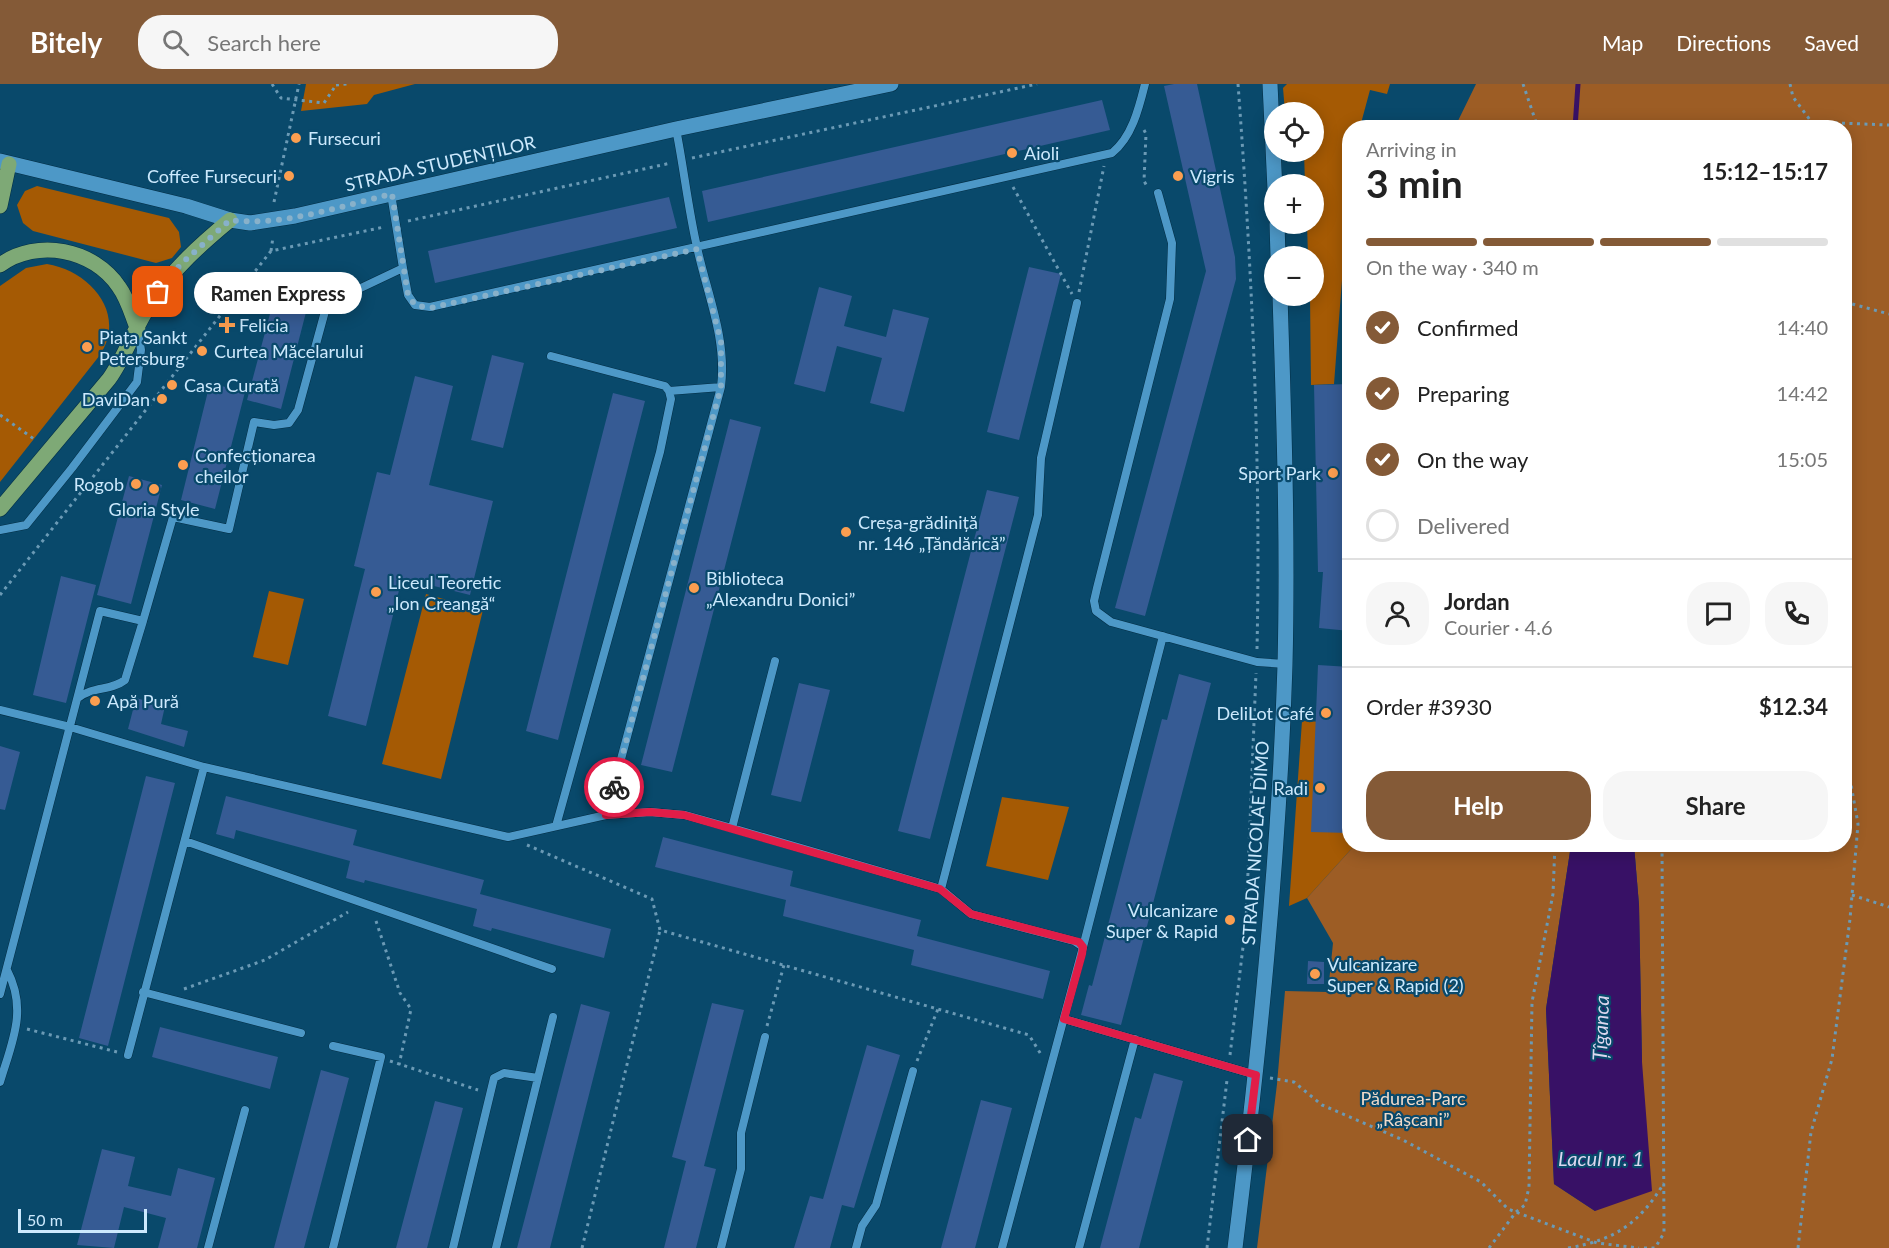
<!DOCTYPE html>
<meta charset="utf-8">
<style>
:root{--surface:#fff;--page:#f6f6f6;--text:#222;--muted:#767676;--line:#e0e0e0;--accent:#845a37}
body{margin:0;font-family:Lato,sans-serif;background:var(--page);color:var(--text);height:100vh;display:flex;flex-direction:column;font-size:22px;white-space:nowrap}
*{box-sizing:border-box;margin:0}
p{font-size:20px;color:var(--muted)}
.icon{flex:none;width:33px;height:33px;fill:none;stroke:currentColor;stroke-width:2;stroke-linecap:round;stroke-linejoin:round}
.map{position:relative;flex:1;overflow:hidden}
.drawer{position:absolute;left:1342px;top:36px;width:510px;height:732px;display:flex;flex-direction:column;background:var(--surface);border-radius:24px;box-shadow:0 3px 15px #0003}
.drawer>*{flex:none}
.tools{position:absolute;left:1264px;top:18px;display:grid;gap:12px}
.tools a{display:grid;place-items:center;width:60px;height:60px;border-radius:50%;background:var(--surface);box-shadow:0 3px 15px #0003;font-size:30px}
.scale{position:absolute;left:18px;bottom:15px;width:129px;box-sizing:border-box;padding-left:6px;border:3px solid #cce9fd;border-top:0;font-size:16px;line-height:21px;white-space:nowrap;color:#cce9fd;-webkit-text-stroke:4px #09496b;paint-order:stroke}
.pin{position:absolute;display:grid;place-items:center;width:51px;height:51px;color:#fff;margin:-26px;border-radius:12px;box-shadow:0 3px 9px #0006}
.courier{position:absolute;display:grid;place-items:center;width:60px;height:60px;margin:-30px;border:4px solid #e11d48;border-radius:50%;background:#fff;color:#222;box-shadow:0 2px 8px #0007}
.bubble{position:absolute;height:42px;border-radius:21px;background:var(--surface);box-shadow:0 3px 15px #0003;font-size:20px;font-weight:700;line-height:42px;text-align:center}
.headline em{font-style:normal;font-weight:700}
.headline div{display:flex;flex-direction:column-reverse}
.headline{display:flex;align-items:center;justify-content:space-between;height:102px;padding:0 24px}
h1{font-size:39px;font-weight:700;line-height:45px}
.bar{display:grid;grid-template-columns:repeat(4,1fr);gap:9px 6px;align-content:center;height:72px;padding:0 24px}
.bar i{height:8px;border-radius:4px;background:var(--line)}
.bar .current{background:var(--accent)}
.bar p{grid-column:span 4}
.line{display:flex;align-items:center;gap:15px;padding:0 24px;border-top:2px solid var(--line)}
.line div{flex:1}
.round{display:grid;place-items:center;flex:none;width:63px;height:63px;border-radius:24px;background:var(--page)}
ol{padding:0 24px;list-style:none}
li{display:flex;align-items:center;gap:18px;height:66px}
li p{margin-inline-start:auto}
li .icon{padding:6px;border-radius:50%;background:var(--accent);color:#fff;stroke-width:4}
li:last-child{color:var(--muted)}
li i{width:33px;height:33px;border:3px solid var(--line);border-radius:50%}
.cta{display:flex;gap:12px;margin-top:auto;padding:12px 24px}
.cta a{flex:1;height:69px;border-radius:24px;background:var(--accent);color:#fff;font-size:24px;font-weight:700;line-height:69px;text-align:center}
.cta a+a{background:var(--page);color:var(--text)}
header{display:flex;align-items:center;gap:36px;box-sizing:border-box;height:84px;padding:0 30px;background:var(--accent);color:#fff}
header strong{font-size:28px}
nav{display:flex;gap:33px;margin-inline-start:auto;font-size:21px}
.search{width:420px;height:54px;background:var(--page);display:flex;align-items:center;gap:15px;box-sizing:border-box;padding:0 21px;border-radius:24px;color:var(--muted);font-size:22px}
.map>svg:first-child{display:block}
.green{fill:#a55a04}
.forest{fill:#9d5d25}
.water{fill:#381166}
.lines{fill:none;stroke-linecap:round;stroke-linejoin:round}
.stream{stroke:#381166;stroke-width:5}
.building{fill:#365b94}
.lane-casing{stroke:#032e45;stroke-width:9}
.secondary-casing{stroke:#032e45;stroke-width:16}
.primary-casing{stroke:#032e45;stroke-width:16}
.path{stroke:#6b9ab5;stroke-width:3;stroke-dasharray:3 4.5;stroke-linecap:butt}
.lane{stroke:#4d98c7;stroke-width:8}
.secondary{stroke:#4d98c7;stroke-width:15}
.primary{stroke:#7ea976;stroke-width:15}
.done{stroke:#88b1ca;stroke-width:6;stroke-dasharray:0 10.8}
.route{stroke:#e11d48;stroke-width:8}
.poi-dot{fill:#fb9e50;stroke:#09496b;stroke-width:2}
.labels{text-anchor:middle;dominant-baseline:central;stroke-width:4.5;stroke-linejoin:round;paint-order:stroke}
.poi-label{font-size:18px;fill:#cce9fd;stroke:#09496b;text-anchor:start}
.street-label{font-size:18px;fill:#cce9fd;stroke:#09496b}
.park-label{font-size:18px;fill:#f0dac9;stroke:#09496b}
.water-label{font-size:20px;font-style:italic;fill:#ddd7ef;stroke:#09496b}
</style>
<header>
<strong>Bitely</strong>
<div class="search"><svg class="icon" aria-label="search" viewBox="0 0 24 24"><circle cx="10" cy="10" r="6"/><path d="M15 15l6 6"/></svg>Search here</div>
<nav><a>Map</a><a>Directions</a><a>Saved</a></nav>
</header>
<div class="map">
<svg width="1889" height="1164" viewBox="0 0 1889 1164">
<rect width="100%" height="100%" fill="#09496b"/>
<path class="green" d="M306 0H415L374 11 367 20 301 27Z
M1287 0H1390L1387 10 1370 6 1360 43 1350 44V92L1334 300 1311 301 1310 212H1314V172H1308L1307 140H1314V100H1305L1304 68H1314V28H1285L1283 4Z
M37 102 169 134 179 148 181 163 172 174 156 179 33 147 23 139 17 121 25 107Z
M47 180C90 187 127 229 100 271L0 398V202L26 184Z
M269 507 304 515 288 581 253 573Z
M426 510 483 526 441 695 382 680Z
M1302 637 1350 639V760L1355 761 1307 814 1289 822Z
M1002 713 1069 723 1048 796 986 782Z"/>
<path class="forest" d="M1476 0H1889V1164H1257L1277 1000 1285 907 1328 908 1333 859 1307 814 1355 761H1571L1546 925 1554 1100 1595 1127 1642 978 1639 821 1634 761 1845 760V44L1455 43Z"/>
<path class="water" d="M1571 761H1634L1639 821 1642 978 1652 1107 1595 1127 1554 1100 1546 925Z"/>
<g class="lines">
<path class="stream" d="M1575 44 1578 0"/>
</g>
<path class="building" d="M1174 0H1197L1235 173 1236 195 1145 532 1115 524 1206 187 1164 2Z
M1102 16 1110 46 708 138 702 107Z
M669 113 677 144 435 199 428 167Z
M1029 183 1061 190 1019 356 987 348Z
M279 196 312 205 281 325 247 316Z
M819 203 852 212 844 242 886 253 893 225 929 234 904 328 870 319 882 274 837 262 825 308 794 300Z
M492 271 524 279 503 364 471 356Z
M415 292 453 302 429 401 493 417 470 511 402 494 366 642 328 632 365 485 354 482 377 388 390 391Z
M210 299 245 308 215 425 181 416Z
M1350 300V547L1319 544 1323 488H1318L1314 301Z
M613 309 645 317 558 656 526 647Z
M730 335 761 343 672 688 641 681Z
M129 392 162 401 131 520 97 511Z
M987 406 1019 413 930 755 898 747Z
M61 492 96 501 66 619 33 611Z
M1318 581 1350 583V749L1311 748Z
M1179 590 1211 599 1121 941 1081 931 1089 901 1092 902 1162 635 1167 636Z
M799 599 830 606 801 718 771 711Z
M136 614 165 622 161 640 188 647 184 663 128 645Z
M0 662 20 668 5 726 0 725Z
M146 692 175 699 108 962 79 954Z
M226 712 357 746 353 761 484 796 480 810 611 845 604 874 492 844 491 847 473 842 477 825 365 796 364 799 346 794 350 777 236 746 234 755 216 750Z
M663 753 793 787 790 802 921 836 917 852 1050 887 1043 915 911 881 914 866 783 832 786 816 655 783Z
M1308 877 1324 878V900H1307Z
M712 919 744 926 704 1082 716 1085 696 1164H664L686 1077 672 1073Z
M581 920 610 928 550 1164H517Z
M160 943 278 973 270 1005 152 973Z
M867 961 900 971 854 1124 842 1121 830 1164H794L810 1112 823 1115Z
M321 986 349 994 304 1164H274Z
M1154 989 1183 997 1139 1164H1100L1135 1033 1141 1035Z
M981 1016 1012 1024 975 1164H941Z
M435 1017 463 1024 427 1164H396Z
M102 1065 135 1073 128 1102 171 1112 178 1084 215 1094 197 1164H158L166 1134 124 1123 114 1164 77 1161Z"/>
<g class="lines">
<g class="lane-casing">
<path id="lane" d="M1158 109 1172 159 1170 215 1097 504 1094 517 1096 527 1111 538 1257 578 1285 580
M403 184 408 211 415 221 430 223 1112 69C1132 53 1139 24 1145 0
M551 272 665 302 669 307 671 315 660 368 556 742
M669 307 721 303C727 254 707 210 697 163 688 124 684 85 676 45
M0 446 26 441 72 384 137 298 141 266 138 246
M78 614C93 602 111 607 125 596L143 537
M0 626 70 643 204 683 508 753 606 731 650 728 685 731 732 744 775 577
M606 731 721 303
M732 744 941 805 971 830 1074 857 1083 863 1002 1164
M185 757 552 885
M941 805 1038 431 1041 374 1077 219
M1083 863 1163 552
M143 908 301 949
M0 910 100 527 143 537 173 433 229 445 254 338 274 341 289 339 298 326 327 220 403 184 391 110
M1064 935 1256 991
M128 971 204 683
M0 998C12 958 28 926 7 886
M208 1164 245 1026
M333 1164 381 973 333 962
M453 1164 494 994 504 989 538 994
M496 1164 553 933
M721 1164 741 1085V1049L765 953
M856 1164 862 1142 876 1121 913 987
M1079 1164 1135 955"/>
</g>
<g class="secondary-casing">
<path id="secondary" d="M1270 0 1275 106
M0 77 186 122 230 136 250 139 295 132 676 45 891 0
M1277 140 1278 172
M1235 1164C1259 970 1279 776 1285 581 1288 458 1284 334 1280 212"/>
</g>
<g class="primary-casing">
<path id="primary" d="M0 122 9 80
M0 181C37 154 94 165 119 203 128 215 132 232 138 246
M0 425 109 295C126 271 135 242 152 217 173 185 201 160 230 136"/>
</g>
<path class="path" d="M272 0 281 14 324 19 336 1
M1238 0C1252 188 1261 376 1257 565
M1523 0 1538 44
M1790 0 1793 13 1816 44
M336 1 347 0
M1812 38 1889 41
M1144 46 1146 50 1144 97 1148 104
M692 74 1037 0
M1013 103 1072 210
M274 118 299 0
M408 137 671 79
M271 167 273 153
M1079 208 1104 82
M1845 218 1889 230
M0 331 34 355
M0 511 271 167 384 143
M527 761 652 815 660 846 1029 951 1042 972
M1852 811 1889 823
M376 837 400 909 411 925 399 981
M184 905 265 876 348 828
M767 942 784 881
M27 945 117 968
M1230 971 1246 838 1256 589
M390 977 478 1006
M917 977 938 925
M1270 994 1294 998 1322 1021 1403 1056 1481 1098 1508 1125 1597 1159 1639 1164
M582 1164 660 846
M1207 1164 1227 996
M1489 1164 1516 1128 1525 1121 1529 1103 1532 918 1553 810 1555 760
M1568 1164C1615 1156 1639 1140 1664 1099
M1644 1164H1655L1664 1149 1662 760
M1798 1164 1811 1048 1832 975 1850 835 1858 740 1845 666"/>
<use href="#lane" class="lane"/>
<use href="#secondary" class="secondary"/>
<use href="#primary" class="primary"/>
</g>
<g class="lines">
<path class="done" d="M158 208 181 180 230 136C283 143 340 122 392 110L408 211 415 221 430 224 697 165 721 258V303L614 703"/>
<path class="route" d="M614 703 606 731 650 728 684 731 940 805 971 830 1079 858 1083 863 1082 870 1064 935 1256 991 1248 1056"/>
</g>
<g class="poi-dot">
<circle cx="296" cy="54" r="6"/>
<circle cx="1012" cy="69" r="6"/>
<circle cx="289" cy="92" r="6"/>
<circle cx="1178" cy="92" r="6"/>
<path d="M224 232h6v6h6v6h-6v6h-6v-6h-6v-6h6z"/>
<circle cx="87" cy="263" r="6"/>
<circle cx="202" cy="267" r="6"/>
<circle cx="172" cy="301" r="6"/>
<circle cx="162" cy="315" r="6"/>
<circle cx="183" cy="381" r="6"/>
<circle cx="1333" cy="389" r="6"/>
<circle cx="136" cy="400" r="6"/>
<circle cx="154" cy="405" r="6"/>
<circle cx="846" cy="448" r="6"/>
<circle cx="694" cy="504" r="6"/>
<circle cx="376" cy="508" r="6"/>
<circle cx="95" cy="617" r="6"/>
<circle cx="1326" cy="629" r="6"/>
<circle cx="1320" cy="704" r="6"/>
<circle cx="1230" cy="836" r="6"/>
<circle cx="1315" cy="890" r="6"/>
</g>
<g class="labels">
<g class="poi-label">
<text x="308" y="54">Fursecuri</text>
<text x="1024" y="69">Aioli</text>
<text x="277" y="92" text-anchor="end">Coffee Fursecuri</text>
<text x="1190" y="92">Vigris</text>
<text x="239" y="241">Felicia</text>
<text x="99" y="253">Piața Sankt<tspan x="99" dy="21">Petersburg</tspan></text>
<text x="214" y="267">Curtea Măcelarului</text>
<text x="184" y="301">Casa Curată</text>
<text x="150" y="315" text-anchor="end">DaviDan</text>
<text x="195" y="371">Confecționarea<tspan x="195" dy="21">cheilor</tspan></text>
<text x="1321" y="389" text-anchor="end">Sport Park</text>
<text x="124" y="400" text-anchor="end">Rogob</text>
<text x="154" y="425" text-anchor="middle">Gloria Style</text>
<text x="858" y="438">Creșa-grădiniță<tspan x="858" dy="21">nr. 146 „Țăndărică”</tspan></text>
<text x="706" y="494">Biblioteca<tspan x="706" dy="21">„Alexandru Donici”</tspan></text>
<text x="388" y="498">Liceul Teoretic<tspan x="388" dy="21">„Ion Creangă“</tspan></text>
<text x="107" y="617">Apă Pură</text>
<text x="1314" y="629" text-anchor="end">DeliLot Café</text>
<text x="1308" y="704" text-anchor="end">Radi</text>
<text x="1218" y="826" text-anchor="end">Vulcanizare<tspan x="1218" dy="21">Super &amp; Rapid</tspan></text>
<text x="1327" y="880">Vulcanizare<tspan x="1327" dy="21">Super &amp; Rapid (2)</tspan></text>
</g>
<g class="street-label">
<text transform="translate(440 79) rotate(-13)">STRADA STUDENȚILOR</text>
<text transform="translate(1255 759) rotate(-86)">STRADA NICOLAE DIMO</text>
</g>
<g class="park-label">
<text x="1413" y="1014">Pădurea-Parc<tspan x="1413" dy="21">„Râșcani”</tspan></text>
</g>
<g class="water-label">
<text transform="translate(1600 944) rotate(-88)">Țîganca</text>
<text x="1601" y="1074">Lacul nr. 1</text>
</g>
</g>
</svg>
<div class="tools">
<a><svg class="icon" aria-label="locate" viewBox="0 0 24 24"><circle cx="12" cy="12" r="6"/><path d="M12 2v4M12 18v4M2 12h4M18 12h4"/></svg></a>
<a>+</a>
<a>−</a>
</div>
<div class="scale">50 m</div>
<div class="pin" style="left:158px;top:208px;background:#ea580c"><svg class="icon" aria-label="bag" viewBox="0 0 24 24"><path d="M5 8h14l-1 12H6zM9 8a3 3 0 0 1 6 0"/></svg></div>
<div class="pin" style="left:1248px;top:1056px;background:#1f2937"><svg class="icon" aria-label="home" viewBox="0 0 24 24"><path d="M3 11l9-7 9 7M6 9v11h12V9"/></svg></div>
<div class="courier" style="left:614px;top:703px"><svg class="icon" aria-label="bike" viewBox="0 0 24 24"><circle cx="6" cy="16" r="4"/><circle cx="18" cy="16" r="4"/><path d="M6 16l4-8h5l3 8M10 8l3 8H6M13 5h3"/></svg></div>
<div class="bubble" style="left:194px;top:188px;width:168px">Ramen Express</div>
<section class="drawer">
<div class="headline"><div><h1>3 min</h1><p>Arriving in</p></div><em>15:12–15:17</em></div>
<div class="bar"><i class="current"></i><i class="current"></i><i class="current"></i><i></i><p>On the way · 340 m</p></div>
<ol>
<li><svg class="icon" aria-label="check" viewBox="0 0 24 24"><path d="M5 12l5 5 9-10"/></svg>Confirmed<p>14:40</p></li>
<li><svg class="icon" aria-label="check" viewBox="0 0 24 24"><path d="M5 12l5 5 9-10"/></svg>Preparing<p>14:42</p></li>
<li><svg class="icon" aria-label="check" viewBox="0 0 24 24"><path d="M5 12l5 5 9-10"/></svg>On the way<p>15:05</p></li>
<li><i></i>Delivered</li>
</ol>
<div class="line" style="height:108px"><a class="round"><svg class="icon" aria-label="person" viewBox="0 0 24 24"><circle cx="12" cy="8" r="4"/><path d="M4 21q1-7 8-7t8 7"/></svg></a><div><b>Jordan</b><p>Courier · 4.6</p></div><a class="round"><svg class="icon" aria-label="chat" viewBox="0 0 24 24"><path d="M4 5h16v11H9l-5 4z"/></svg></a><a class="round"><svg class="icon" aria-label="phone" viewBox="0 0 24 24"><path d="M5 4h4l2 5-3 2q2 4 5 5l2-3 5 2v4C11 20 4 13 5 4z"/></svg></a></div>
<div class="line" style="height:78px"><div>Order #3930</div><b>$12.34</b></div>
<div class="cta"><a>Help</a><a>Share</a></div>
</section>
</div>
